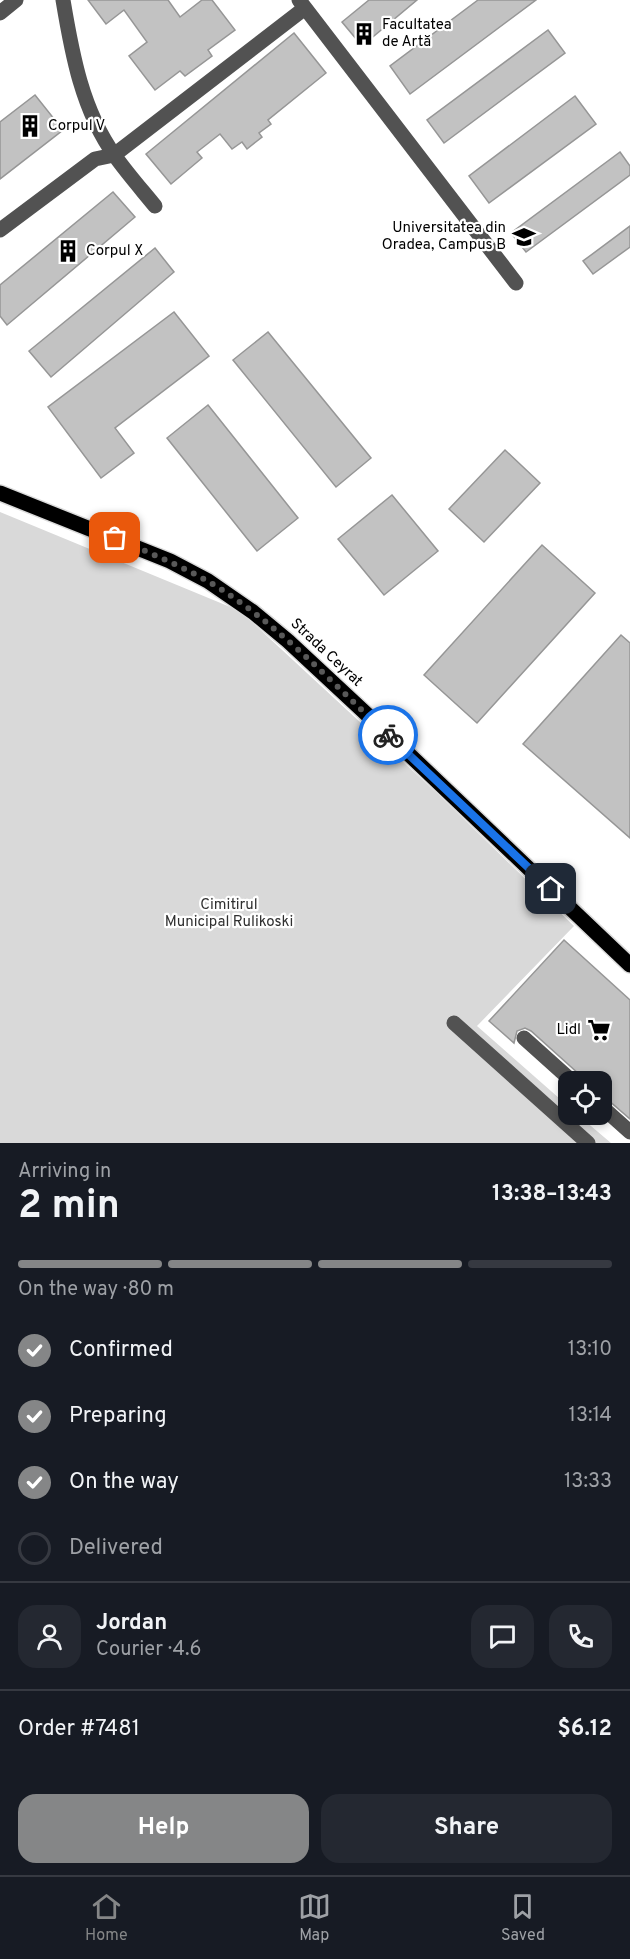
<!DOCTYPE html>
<meta charset="utf-8">
<style>
:root{--surface:#171b24;--page:#242831;--text:#f1f3f6;--muted:#9ea1a6;--line:#363941;--accent:#858687}
body{margin:0;font-family:Overpass,sans-serif;background:var(--page);color:var(--text);height:100vh;display:flex;flex-direction:column;font-size:22px;white-space:nowrap}
*{box-sizing:border-box;margin:0}
p{font-size:20px;color:var(--muted)}
.icon{flex:none;width:33px;height:33px;fill:none;stroke:currentColor;stroke-width:2;stroke-linecap:round;stroke-linejoin:round}
.map{position:relative;height:1143px;overflow:hidden}
.drawer{display:flex;flex-direction:column;background:var(--surface);flex:1}
.drawer>*{flex:none}
.buttons{position:absolute;left:558px;top:1071px;display:grid;gap:12px}
.buttons a{display:grid;place-items:center;width:54px;height:54px;border-radius:12px;background:var(--surface);box-shadow:0 3px 9px #0003;font-size:30px}
.pin{position:absolute;display:grid;place-items:center;width:51px;height:51px;color:#fff;margin:-26px;border-radius:12px;box-shadow:0 3px 9px #0006}
.courier{position:absolute;display:grid;place-items:center;width:60px;height:60px;margin:-30px;border:4px solid #1a73e8;border-radius:50%;background:#fff;color:#222;box-shadow:0 2px 8px #0007}
.head em{font-style:normal;font-weight:700}
.head div{display:flex;flex-direction:column-reverse}
.head{display:flex;align-items:center;justify-content:space-between;height:102px;padding:0 18px}
h1{font-size:39px;font-weight:700;line-height:45px}
.bar{display:grid;grid-template-columns:repeat(4,1fr);gap:9px 6px;align-content:center;height:72px;padding:0 18px}
.bar i{height:8px;border-radius:4px;background:var(--line)}
.bar .on{background:var(--accent)}
.bar p{grid-column:span 4}
.line{display:flex;align-items:center;gap:15px;padding:0 18px;border-top:2px solid var(--line)}
.line div{flex:1}
.round{display:grid;place-items:center;flex:none;width:63px;height:63px;border-radius:18px;background:var(--page)}
ol{padding:0 18px;list-style:none}
li{display:flex;align-items:center;gap:18px;height:66px}
li p{margin-inline-start:auto}
li .icon{padding:6px;border-radius:50%;background:var(--accent);color:#fff;stroke-width:4}
li:last-child{color:var(--muted)}
li i{width:33px;height:33px;border:3px solid var(--line);border-radius:50%}
.action{display:flex;gap:12px;margin-top:auto;padding:12px 18px}
.action a{flex:1;height:69px;border-radius:18px;background:var(--accent);color:#fff;font-size:24px;font-weight:700;line-height:69px;text-align:center}
.action a+a{background:var(--page);color:var(--text)}
.dock{display:flex;justify-content:space-around;align-items:center;height:84px;border-top:2px solid var(--line);background:var(--surface);font-size:16px;color:var(--muted)}
.dock a{display:grid;justify-items:center;gap:3px}
.dock .on{color:var(--accent)}
.map>svg:first-child{display:block}
.green{fill:#d9d9d9}
.building{fill:#c2c2c2;stroke:#969696;stroke-width:1.5}
.lines{fill:none;stroke-linecap:round;stroke-linejoin:round}
.major-casing{stroke:#dbdbdb;stroke-width:18}
.minor{stroke:#525252;stroke-width:15}
.major{stroke:#000;stroke-width:15}
.done{stroke:#595959;stroke-width:6;stroke-dasharray:0 10.8}
.route{stroke:#1a73e8;stroke-width:8}
.labels{text-anchor:middle;dominant-baseline:central;stroke-width:4.5;stroke-linejoin:round;paint-order:stroke}
.poi-label{font-size:15px;fill:#000;stroke:#fff;text-anchor:start}
.street-label{font-size:15px;fill:#000;stroke:#fff}
.park-label{font-size:15px;fill:#303030;stroke:#fff}
</style>
<div class="map">
<svg width="630" height="1143" viewBox="0 0 630 1143">
<rect width="100%" height="100%" fill="#fff"/>
<path class="green" d="M0 512 240 611 440 796 574 926 477 1026 568 1106V1114L578 1115 611 1143H0Z"/>
<path class="building" d="M88 0H168L180 17 202 0H212L235 30 208 50 212 56 185 76 180 71 155 90 129 56 147 42 124 10 106 24Z
M369 0H417L362 46 342 22Z
M478 0H536L410 94 390 66Z
M548 30 565 53 444 143 427 120Z
M294 33 326 73 268 120 271 124 259 133 262 137 247 149 242 142 232 149 220 134 197 152 202 158 171 184 146 154Z
M35 95 63 130 0 179V122Z
M575 96 596 124 489 203 469 176Z
M620 152 630 166V175L526 252 511 233Z
M113 192 135 217 7 325 0 316V285Z
M630 226V247L593 274 583 261Z
M155 248 174 272 51 377 29 351Z
M174 312 209 356 115 428 134 453 101 478 48 407Z
M268 332 371 458 336 487 233 360Z
M208 405 298 518 257 551 167 438Z
M505 450 540 483 484 542 449 509Z
M392 495 438 551 384 595 338 539Z
M542 545 595 593 477 723 424 675Z
M621 635 630 643V838L523 744Z
M564 940 630 1000V1119L608 1100 602 1098V1082H584L580 1075 531 1031 525 1028 517 1031 514 1043 489 1021Z"/>
<g class="lines">
<g class="major-casing">
<path id="major" d="M0 493 170 561 208 581 253 612 288 641 375 722 630 965"/>
</g>
<path class="minor" d="M63 0C72 54 82 110 115 156 127 173 142 190 155 206
M299 0 516 283
M0 13 16 0
M0 230 95 159 114 155 305 8
M454 1023 588 1143
M524 1038 573 1082
M602 1107 630 1132"/>
<use href="#major" class="major"/>
</g>
<g class="lines">
<path class="done" d="M115 538C156 556 198 572 234 598 290 637 338 688 388 735"/>
<path class="route" d="M388 735 551 889"/>
</g>
<defs>
<g id="building-bare" transform="scale(1.8)"><path d="M-4-6H4V6H1V3H-1V6H-4ZM-2.5-4.3h1.7v1.8h-1.7ZM.8-4.3h1.7v1.8H.8ZM-2.5-1h1.7V.8h-1.7ZM.8-1h1.7V.8H.8Z" fill="#000" stroke="#fff" stroke-width="2.5" paint-order="stroke"/></g>
<g id="university-bare" transform="scale(1.8)"><path d="M0-5L7-2L0 1L-7-2ZM-4 1L0 2.5L4 1V4Q0 6-4 4Z" fill="#000" stroke="#fff" stroke-width="2.5" paint-order="stroke"/></g>
<g id="supermarket-bare" transform="scale(1.8)"><path d="M-6-5.5h2.5l.6 2H6L4.5 2H-2.5L-4.4-4H-6ZM-1.5 3.2a1.3 1.3 0 1 0 .1 0ZM3 3.2a1.3 1.3 0 1 0 .1 0Z" fill="#000" stroke="#fff" stroke-width="2.5" paint-order="stroke"/></g>
</defs>
<g fill-rule="evenodd">
<use href="#building-bare" x="364" y="34"/>
<use href="#building-bare" x="30" y="126"/>
<use href="#university-bare" x="524" y="237"/>
<use href="#building-bare" x="68" y="251"/>
<use href="#supermarket-bare" x="599" y="1030"/>
</g>
<g class="labels">
<g class="poi-label">
<text x="382" y="25">Facultatea<tspan x="382" dy="17">de Artă</tspan></text>
<text x="48" y="126">Corpul V</text>
<text x="506" y="228" text-anchor="end">Universitatea din<tspan x="506" dy="17">Oradea, Campus B</tspan></text>
<text x="86" y="251">Corpul X</text>
<text x="581" y="1030" text-anchor="end">Lidl</text>
</g>
<g class="street-label">
<text transform="translate(326 653) rotate(43)">Strada Ceyrat</text>
</g>
<g class="park-label">
<text x="229" y="905">Cimitirul<tspan x="229" dy="17">Municipal Rulikoski</tspan></text>
</g>
</g>
</svg>
<div class="buttons">
<a><svg class="icon" aria-label="locate" viewBox="0 0 24 24"><circle cx="12" cy="12" r="6"/><path d="M12 2v4M12 18v4M2 12h4M18 12h4"/></svg></a>
</div>
<div class="pin" style="left:115px;top:538px;background:#ea580c"><svg class="icon" aria-label="bag" viewBox="0 0 24 24"><path d="M5 8h14l-1 12H6zM9 8a3 3 0 0 1 6 0"/></svg></div>
<div class="pin" style="left:551px;top:889px;background:#1f2937"><svg class="icon" aria-label="home" viewBox="0 0 24 24"><path d="M3 11l9-7 9 7M6 9v11h12V9"/></svg></div>
<div class="courier" style="left:388px;top:735px"><svg class="icon" aria-label="bike" viewBox="0 0 24 24"><circle cx="6" cy="16" r="4"/><circle cx="18" cy="16" r="4"/><path d="M6 16l4-8h5l3 8M10 8l3 8H6M13 5h3"/></svg></div>
</div>
<section class="drawer">
<div class="head"><div><h1>2 min</h1><p>Arriving in</p></div><em>13:38–13:43</em></div>
<div class="bar"><i class="on"></i><i class="on"></i><i class="on"></i><i></i><p>On the way · 80 m</p></div>
<ol>
<li><svg class="icon" aria-label="check" viewBox="0 0 24 24"><path d="M5 12l5 5 9-10"/></svg>Confirmed<p>13:10</p></li>
<li><svg class="icon" aria-label="check" viewBox="0 0 24 24"><path d="M5 12l5 5 9-10"/></svg>Preparing<p>13:14</p></li>
<li><svg class="icon" aria-label="check" viewBox="0 0 24 24"><path d="M5 12l5 5 9-10"/></svg>On the way<p>13:33</p></li>
<li><i></i>Delivered</li>
</ol>
<div class="line" style="height:108px"><a class="round"><svg class="icon" aria-label="person" viewBox="0 0 24 24"><circle cx="12" cy="8" r="4"/><path d="M4 21q1-7 8-7t8 7"/></svg></a><div><b>Jordan</b><p>Courier · 4.6</p></div><a class="round"><svg class="icon" aria-label="chat" viewBox="0 0 24 24"><path d="M4 5h16v11H9l-5 4z"/></svg></a><a class="round"><svg class="icon" aria-label="phone" viewBox="0 0 24 24"><path d="M5 4h4l2 5-3 2q2 4 5 5l2-3 5 2v4C11 20 4 13 5 4z"/></svg></a></div>
<div class="line" style="height:78px"><div>Order #7481</div><b>$6.12</b></div>
<div class="action"><a>Help</a><a>Share</a></div>
</section>
<nav class="dock">
<a class="on"><svg class="icon" aria-label="home" viewBox="0 0 24 24"><path d="M3 11l9-7 9 7M6 9v11h12V9"/></svg>Home</a>
<a><svg class="icon" aria-label="map" viewBox="0 0 24 24"><path d="M3 6l6-2 6 2 6-2v14l-6 2-6-2-6 2zM9 4v14M15 6v14"/></svg>Map</a>
<a><svg class="icon" aria-label="saved" viewBox="0 0 24 24"><path d="M7 4h10v16l-5-4-5 4z"/></svg>Saved</a>
</nav>
